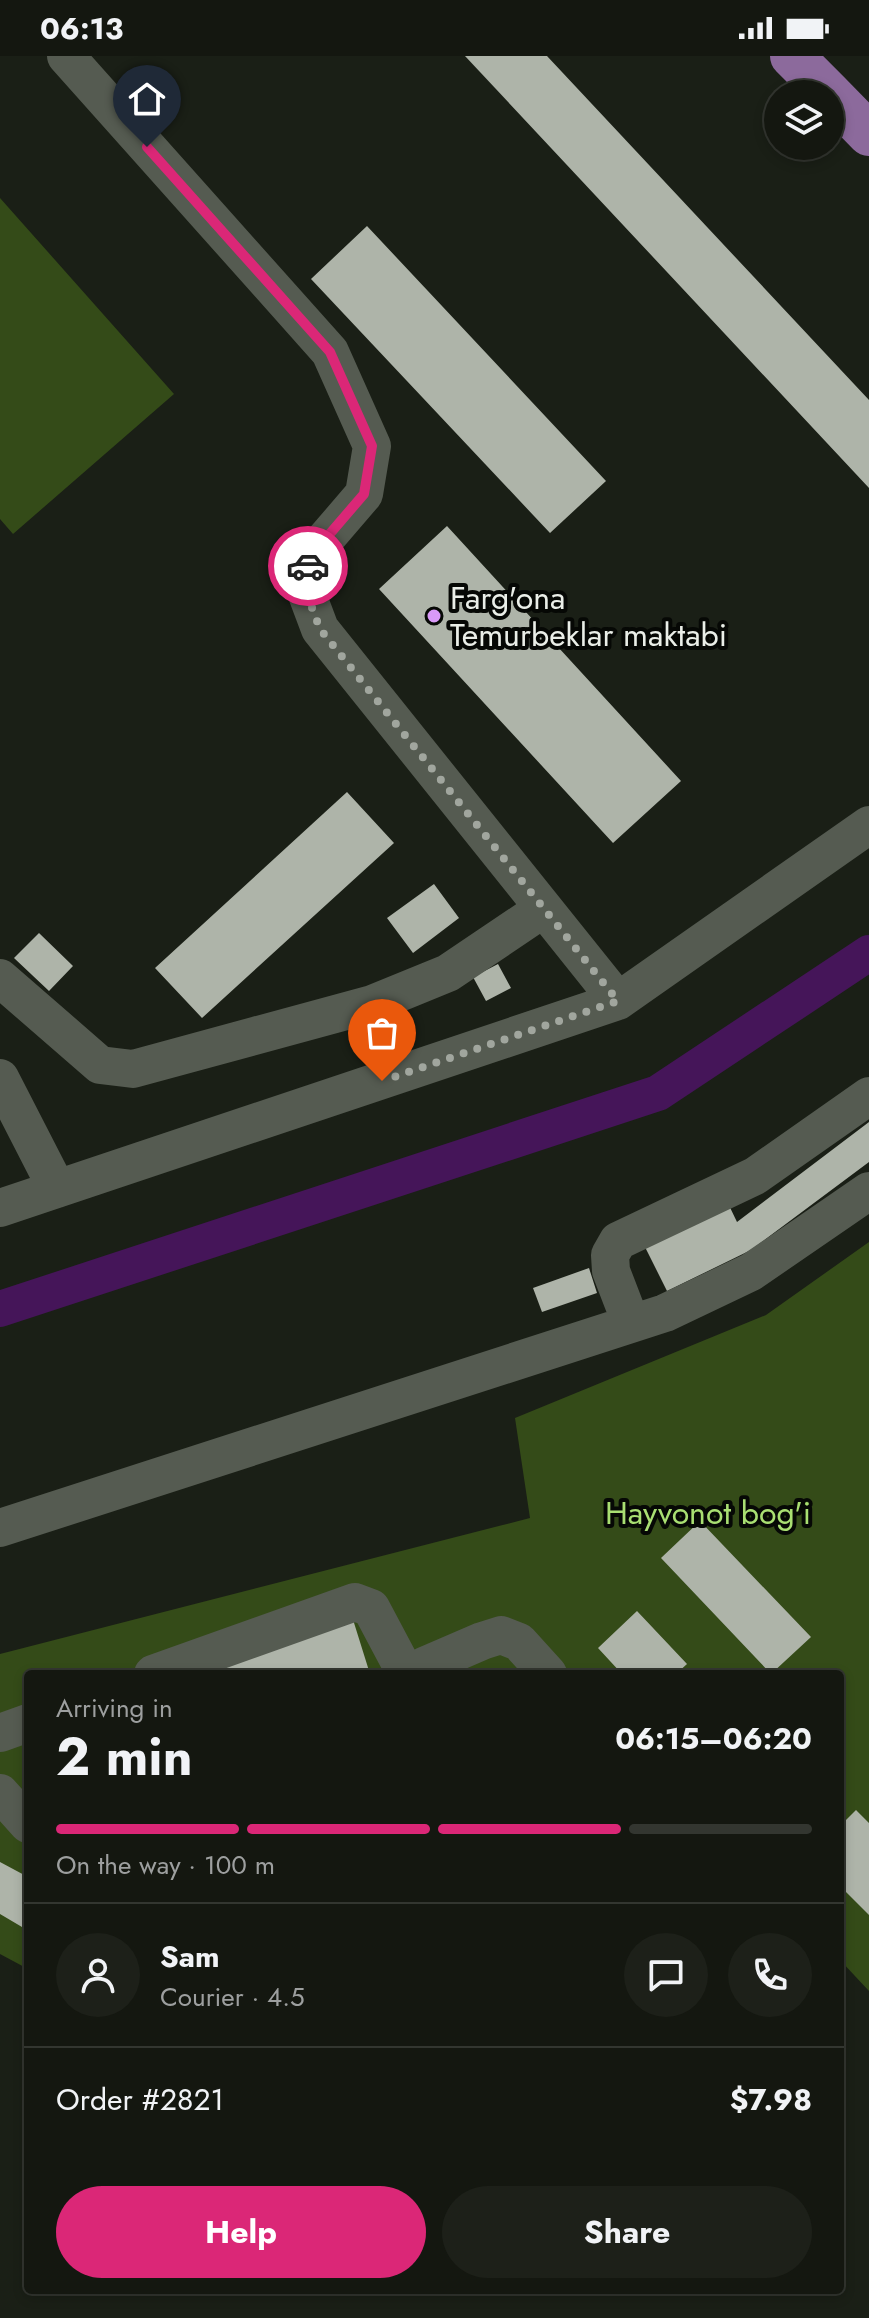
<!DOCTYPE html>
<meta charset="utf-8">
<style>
:root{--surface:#141710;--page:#1d2019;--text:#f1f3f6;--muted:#9d9f9f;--line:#333630;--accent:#db2777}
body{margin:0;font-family:Jost,sans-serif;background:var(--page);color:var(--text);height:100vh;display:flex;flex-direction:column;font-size:30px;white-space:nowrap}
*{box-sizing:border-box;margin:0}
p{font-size:26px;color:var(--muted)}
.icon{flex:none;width:44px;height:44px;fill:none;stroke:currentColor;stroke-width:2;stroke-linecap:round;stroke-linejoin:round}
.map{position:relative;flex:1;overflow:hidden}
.drawer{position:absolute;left:24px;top:1614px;width:820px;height:624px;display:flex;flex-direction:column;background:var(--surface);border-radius:8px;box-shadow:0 4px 12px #0003,0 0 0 2px var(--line)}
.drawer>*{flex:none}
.buttons{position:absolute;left:764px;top:24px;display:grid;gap:16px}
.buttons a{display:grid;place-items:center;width:80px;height:80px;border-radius:50%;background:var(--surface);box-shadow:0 4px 12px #0003,0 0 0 2px var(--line);font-size:40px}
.pin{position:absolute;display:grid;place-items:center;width:68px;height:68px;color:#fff;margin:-82px -34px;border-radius:50% 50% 50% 0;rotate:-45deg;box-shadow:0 0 8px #0007}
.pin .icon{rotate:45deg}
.courier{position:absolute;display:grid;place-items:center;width:80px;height:80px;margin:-40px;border:6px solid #db2777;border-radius:50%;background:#fff;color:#222;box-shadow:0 2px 10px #0007}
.head em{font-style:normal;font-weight:700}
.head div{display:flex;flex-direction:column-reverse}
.head{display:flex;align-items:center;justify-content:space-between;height:136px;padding:0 32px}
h1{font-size:52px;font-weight:700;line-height:60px}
.bar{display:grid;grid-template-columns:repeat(4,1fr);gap:12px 8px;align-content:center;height:96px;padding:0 32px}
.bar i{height:10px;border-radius:6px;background:var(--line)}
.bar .current{background:var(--accent)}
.bar p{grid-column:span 4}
.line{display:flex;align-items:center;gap:20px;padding:0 32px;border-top:2px solid var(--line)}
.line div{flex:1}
.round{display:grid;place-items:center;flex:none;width:84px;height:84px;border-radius:42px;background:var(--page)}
.primary-button{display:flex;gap:16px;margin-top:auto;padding:16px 32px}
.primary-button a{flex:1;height:92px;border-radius:48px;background:var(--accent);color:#fff;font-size:32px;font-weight:700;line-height:92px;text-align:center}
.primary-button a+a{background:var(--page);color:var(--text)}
.status{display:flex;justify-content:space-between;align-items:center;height:56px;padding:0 40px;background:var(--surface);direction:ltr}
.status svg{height:22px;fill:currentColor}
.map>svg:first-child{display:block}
.green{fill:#344b18}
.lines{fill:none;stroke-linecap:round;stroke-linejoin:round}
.canal{stroke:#451559;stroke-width:36}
.building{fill:#aeb4a9}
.minor{stroke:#555b51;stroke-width:38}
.major{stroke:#8c6a9c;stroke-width:44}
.done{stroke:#a1a69e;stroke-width:8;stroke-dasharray:0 14.4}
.route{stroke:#db2777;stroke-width:10}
.poi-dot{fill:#d99af7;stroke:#060805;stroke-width:3}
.labels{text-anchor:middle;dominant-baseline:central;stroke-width:8;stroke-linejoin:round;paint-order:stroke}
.poi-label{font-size:32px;fill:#eaeee8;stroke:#060805;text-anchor:start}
.park-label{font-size:32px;fill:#a9df72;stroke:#060805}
</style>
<div class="status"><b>06:13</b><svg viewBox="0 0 49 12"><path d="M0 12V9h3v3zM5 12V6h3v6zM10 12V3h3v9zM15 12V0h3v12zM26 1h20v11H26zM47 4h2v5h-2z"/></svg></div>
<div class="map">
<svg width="869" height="2262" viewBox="0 0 869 2262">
<rect width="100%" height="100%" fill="#1a1f16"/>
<path class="green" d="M0 142 174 338 13 478 0 463Z
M869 1186V1935L840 1904V1618H28V1913L0 1898V1598L530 1462 515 1362 766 1259Z"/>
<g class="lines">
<path class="canal" d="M0 1253 658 1037 869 897"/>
</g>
<path class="building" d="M465 0H547L869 344V432Z
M367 170 606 425 550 477 311 223Z
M447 470 681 725 613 787 379 533Z
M347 736 394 787 202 962 155 912Z
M434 828 459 862 413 897 387 862Z
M39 877 73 910 49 935 14 902Z
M498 908 511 932 486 945 473 921Z
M869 1066V1106L751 1194 667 1235 640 1181 724 1139 737 1166Z
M589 1212 597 1237 542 1256 533 1232Z
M700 1465 811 1581 771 1618 661 1502Z
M350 1554 370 1618H207Z
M637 1555 687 1608 676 1618H622L598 1592Z
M856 1754 869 1767V1859L840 1830V1770Z
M0 1806 28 1821V1860L22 1871 0 1858Z"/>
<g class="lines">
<path class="minor" d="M66 0 330 296 372 390 364 438 309 502 305 533 320 573 618 945
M0 922 100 1009 133 1013 372 948 448 917 543 853
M0 1022 57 1133
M0 1152 618 945 869 769
M631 1267 611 1215 610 1199 618 1185 755 1120 869 1040
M0 1472 665 1257 751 1216 869 1135
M153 1618 355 1546 371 1552 406 1618
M416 1618 424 1610 482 1585 501 1579 519 1586 548 1618
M0 1677 28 1667
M0 1737 28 1768"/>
<path class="major" d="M792 0 830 38
M830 38 869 78"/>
</g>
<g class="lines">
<path class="done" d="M308 510 305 533 320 573 618 945 382 1025"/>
<path class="route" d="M147 91 330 296 372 390 364 438 309 502 308 510"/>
</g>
<circle class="poi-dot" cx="434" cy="560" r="8"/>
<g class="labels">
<g class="poi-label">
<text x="450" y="542">Farg'ona<tspan x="450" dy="37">Temurbeklar maktabi</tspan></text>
</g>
<g class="park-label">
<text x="708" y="1457">Hayvonot bog'i</text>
</g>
</g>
</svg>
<div class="buttons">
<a><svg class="icon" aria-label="layers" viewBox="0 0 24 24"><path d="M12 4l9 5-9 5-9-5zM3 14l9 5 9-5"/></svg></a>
</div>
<div class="pin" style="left:382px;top:1025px;background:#ea580c"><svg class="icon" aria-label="bag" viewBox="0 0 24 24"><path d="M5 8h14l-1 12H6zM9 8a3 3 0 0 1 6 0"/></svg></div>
<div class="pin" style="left:147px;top:91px;background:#1f2937"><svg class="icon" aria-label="home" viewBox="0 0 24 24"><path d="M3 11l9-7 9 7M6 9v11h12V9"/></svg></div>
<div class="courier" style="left:308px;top:510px"><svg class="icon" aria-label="car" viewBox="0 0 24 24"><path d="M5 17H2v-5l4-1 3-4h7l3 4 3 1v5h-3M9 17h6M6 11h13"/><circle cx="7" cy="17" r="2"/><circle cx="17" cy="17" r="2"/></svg></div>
<section class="drawer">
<div class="head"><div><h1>2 min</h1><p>Arriving in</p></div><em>06:15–06:20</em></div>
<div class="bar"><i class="current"></i><i class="current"></i><i class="current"></i><i></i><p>On the way · 100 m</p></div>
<div class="line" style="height:144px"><a class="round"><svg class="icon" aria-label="person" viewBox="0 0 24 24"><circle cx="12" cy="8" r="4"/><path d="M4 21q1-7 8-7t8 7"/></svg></a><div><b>Sam</b><p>Courier · 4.5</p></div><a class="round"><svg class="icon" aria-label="chat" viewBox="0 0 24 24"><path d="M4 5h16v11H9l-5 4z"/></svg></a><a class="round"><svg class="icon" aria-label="phone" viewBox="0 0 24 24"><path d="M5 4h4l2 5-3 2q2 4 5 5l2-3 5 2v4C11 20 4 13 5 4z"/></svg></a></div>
<div class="line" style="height:104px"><div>Order #2821</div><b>$7.98</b></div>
<div class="primary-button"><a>Help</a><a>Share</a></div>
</section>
</div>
